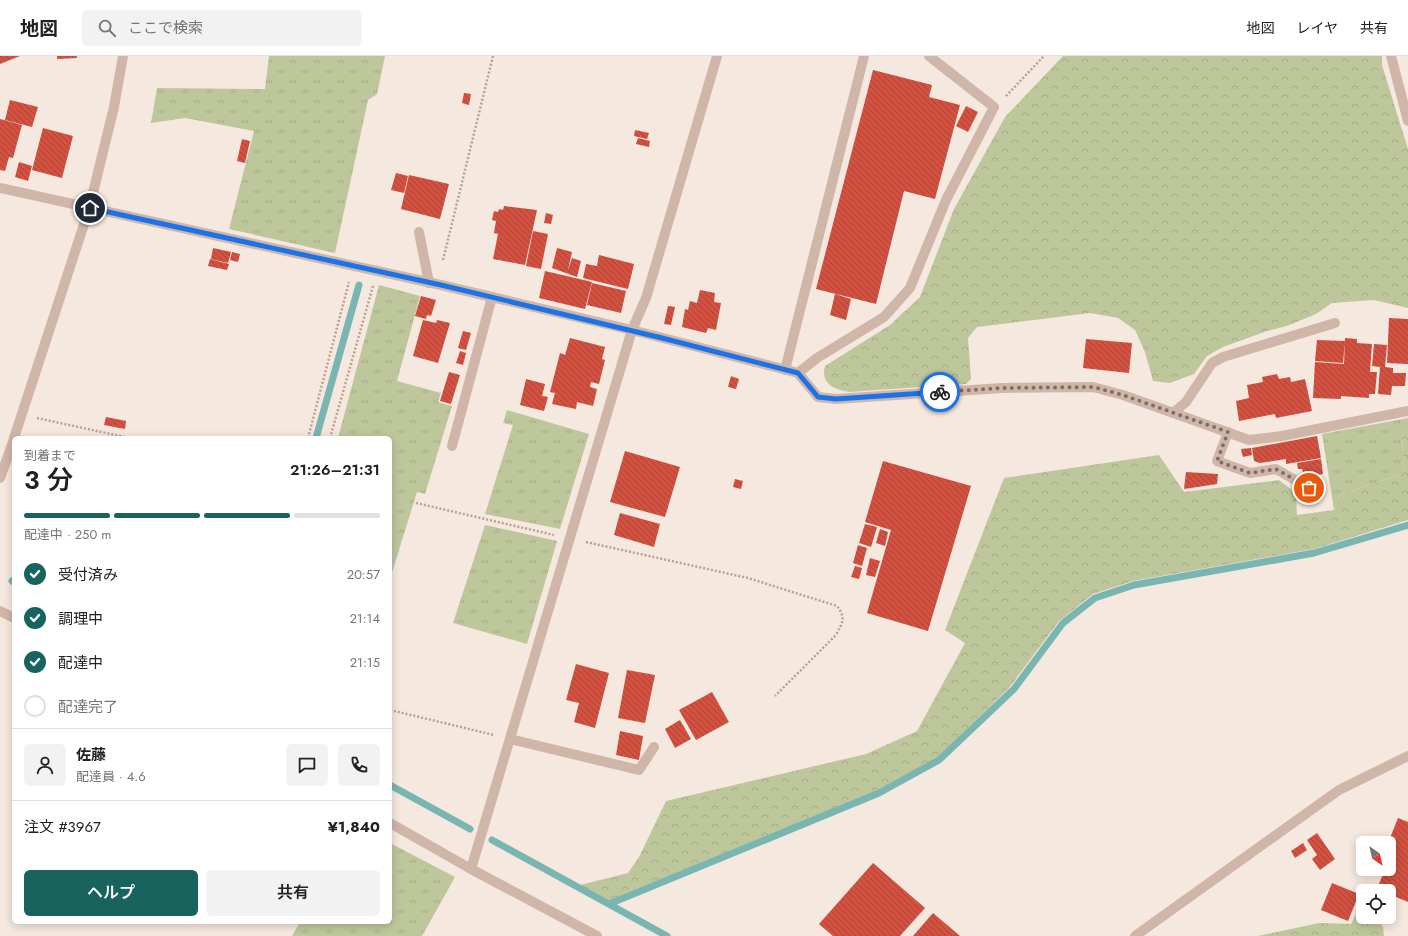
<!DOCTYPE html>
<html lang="ja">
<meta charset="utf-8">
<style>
:root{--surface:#fff;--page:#f2f2f2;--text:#202124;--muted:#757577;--line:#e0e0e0;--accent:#19635e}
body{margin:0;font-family:Jost,"Noto Sans JP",sans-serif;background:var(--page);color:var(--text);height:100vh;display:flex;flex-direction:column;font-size:15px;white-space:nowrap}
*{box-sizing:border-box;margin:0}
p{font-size:13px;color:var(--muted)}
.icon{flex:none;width:22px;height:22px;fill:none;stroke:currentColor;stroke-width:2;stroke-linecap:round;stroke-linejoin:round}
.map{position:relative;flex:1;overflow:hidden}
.sheet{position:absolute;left:12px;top:380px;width:380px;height:488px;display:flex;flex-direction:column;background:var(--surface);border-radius:6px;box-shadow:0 2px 10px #0003}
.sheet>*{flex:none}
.needle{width:26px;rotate:146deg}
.buttons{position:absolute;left:1356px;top:780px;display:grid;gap:8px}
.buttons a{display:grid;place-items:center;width:40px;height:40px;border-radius:6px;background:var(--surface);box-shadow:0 2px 10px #0003;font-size:20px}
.pin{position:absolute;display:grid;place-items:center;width:34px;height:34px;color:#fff;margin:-17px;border:2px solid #fff;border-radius:50%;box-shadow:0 1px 4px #0007}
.courier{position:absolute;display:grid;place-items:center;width:40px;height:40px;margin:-20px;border:3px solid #1a73e8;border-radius:50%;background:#fff;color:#222;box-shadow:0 1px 5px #0007}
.overview em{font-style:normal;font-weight:600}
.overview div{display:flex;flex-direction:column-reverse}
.overview{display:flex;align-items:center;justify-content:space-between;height:68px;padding:0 12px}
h1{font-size:26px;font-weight:600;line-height:30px}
.bar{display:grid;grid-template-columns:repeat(4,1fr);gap:6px 4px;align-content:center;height:48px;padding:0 12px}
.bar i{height:5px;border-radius:3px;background:var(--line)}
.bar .selected{background:var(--accent)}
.bar p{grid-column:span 4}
.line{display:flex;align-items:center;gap:10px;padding:0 12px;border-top:1px solid var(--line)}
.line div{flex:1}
.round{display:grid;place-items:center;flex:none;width:42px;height:42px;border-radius:6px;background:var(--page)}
ol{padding:0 12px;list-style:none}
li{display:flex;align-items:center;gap:12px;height:44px}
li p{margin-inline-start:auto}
li .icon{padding:4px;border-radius:50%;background:var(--accent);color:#fff;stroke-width:4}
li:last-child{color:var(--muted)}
li i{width:22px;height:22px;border:2px solid var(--line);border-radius:50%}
.button{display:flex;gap:8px;margin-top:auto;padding:8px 12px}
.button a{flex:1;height:46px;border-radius:6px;background:var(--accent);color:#fff;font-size:16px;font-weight:600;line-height:46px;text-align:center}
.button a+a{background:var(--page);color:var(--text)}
header{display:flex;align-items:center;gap:24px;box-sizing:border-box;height:56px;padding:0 20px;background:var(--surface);border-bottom:1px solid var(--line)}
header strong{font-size:19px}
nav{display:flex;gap:22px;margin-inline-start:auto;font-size:14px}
.search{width:280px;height:36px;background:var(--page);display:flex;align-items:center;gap:10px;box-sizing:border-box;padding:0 14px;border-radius:6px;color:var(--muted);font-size:15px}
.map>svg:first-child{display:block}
.grass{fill:url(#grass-tufts)}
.forest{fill:url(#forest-crowns)}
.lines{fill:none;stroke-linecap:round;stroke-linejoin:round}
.stream{stroke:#7ab6b1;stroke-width:7}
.building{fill:url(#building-back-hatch)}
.path{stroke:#bc9f93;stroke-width:2.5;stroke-dasharray:2 2;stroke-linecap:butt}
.service{stroke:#d0b6a9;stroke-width:10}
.minor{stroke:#d0b6a9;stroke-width:10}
.tertiary{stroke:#d0b6a9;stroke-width:10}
.done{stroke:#7d6e69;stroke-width:4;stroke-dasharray:0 7.2}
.route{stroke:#1a73e8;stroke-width:5}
</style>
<header>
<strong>地図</strong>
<div class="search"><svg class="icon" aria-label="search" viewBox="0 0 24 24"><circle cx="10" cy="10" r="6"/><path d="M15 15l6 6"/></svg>ここで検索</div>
<nav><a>地図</a><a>レイヤ</a><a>共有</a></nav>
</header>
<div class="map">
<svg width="1408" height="880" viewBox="0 0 1408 880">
<defs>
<pattern id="grass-tufts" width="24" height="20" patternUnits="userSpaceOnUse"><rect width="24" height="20" fill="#bec79c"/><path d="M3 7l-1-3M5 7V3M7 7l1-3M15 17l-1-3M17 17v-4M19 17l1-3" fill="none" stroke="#a4ab86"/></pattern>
<pattern id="forest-crowns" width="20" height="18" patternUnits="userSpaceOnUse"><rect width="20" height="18" fill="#bec79c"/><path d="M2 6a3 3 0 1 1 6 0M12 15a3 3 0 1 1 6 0" fill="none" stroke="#a4ab86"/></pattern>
<pattern id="building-back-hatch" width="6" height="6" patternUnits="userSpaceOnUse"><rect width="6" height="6" fill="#d25140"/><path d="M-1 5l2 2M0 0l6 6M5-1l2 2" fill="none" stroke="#ac4436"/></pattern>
</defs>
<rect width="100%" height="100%" fill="#f5e8df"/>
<path class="grass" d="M269 0H385L377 38 368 44 335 197 229 173 254 75 185 62 151 67 157 32 265 33Z
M379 229 420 240 397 325 441 337 438 346 452 350 425 438 417 436 390 523V382H338Z
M507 354 589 378 560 473 485 458 513 369 503 367Z
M1408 362V375L1402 378 1404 417 1340 439 1334 454 1322 378Z
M485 469 557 485 527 588 453 567Z
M390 787 455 821 422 880H292L300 866H390Z"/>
<path class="forest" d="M1063 0H1382V9L1408 93V252L1374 244 1332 247 1316 258 1287 270 1267 275 1223 291 1207 300 1194 318 1170 327 1153 325 1145 296 1135 274 1118 262 1090 257 977 271 968 282 971 323 966 328 849 336C834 334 820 327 825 310L890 269 920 241 954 153 1005 61Z
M1408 375V464L1314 493 1133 525 1093 538 1059 565 1009 632 937 702 878 734 608 845 580 829 628 817 639 801 666 745 866 698 917 675 965 587 945 574 1004 422 1159 399 1184 436 1279 424 1296 437 1297 459 1334 454 1340 439 1404 417 1402 378Z
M1363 855V861H1376L1383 871 1384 880H1258L1319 867 1351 868 1357 856Z"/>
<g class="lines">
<path class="stream" d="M316 382 359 229
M12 525 14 526
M390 729 470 773
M492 784 667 880
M609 848 879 737 939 704 1014 633 1063 567 1095 542 1134 529 1314 497 1408 469"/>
</g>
<path class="building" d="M0 0H20L0 8Z
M57 0H77V2L57 3Z
M873 14 932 29 929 41 960 49 935 143 904 135 876 248 816 233Z
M464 37 471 38 469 49 462 47Z
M10 44 38 51 32 71 5 64Z
M966 50 978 56 968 76 956 70Z
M0 63 22 69 13 102 9 101 5 115 0 114Z
M43 72 73 80 62 122 32 114Z
M635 74 649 77 647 83 634 80Z
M638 82 650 85 649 91 636 88Z
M242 83 250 85 245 107 237 105Z
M19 106 32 110 28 125 15 121Z
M396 117 408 120 404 137 391 134Z
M409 119 449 128 440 163 401 153Z
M504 150 537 154 525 209 493 203 498 178 494 177 496 165 492 164 494 155 498 156 499 153 503 154Z
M546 157 553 159 551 168 544 167Z
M533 175 548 178 541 213 526 210Z
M213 192 231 196 228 207 211 203Z
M557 192 572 196 568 214 572 202 581 205 577 221 552 212Z
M232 196 240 198 238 206 230 204Z
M599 199 634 208 628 233 583 222 586 208 597 210Z
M210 203 229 208 227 214 208 210Z
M545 215 592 226 585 253 539 242Z
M592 227 626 235 621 257 587 249Z
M700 234 715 237 714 246 721 247 716 274 708 272 706 277 682 271 685 253 688 254 690 245 697 247Z
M835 238 851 243 846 264 830 259Z
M421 240 436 244 431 260 427 259 426 263 415 260Z
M668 250 675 251 671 269 664 268Z
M1389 262 1408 263V308L1387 307Z
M423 264 436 267 437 264 450 267 438 307 413 300Z
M463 275 471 277 466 294 458 292Z
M570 282 605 291 602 303 605 304 599 328 591 326 590 331 597 333 593 350 577 346 576 353 552 348 555 337 550 336 560 297 565 299Z
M1345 282 1357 283V287L1372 288 1370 316H1377L1375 338H1369V342L1341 340V343L1313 342 1315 306 1344 308Z
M1086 283 1132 287 1129 317 1083 312Z
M1317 284 1345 285 1343 307 1315 305Z
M1374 288 1387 289 1385 311 1393 312V317H1406L1405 330H1392L1391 339 1378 338 1380 311 1372 310Z
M460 295 466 297 463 309 456 307Z
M449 316 460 319 451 348 440 345Z
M1277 318 1279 323 1290 321 1291 326 1305 323 1312 355 1276 362 1275 358 1239 365 1236 345 1249 342 1247 329 1263 326 1262 321Z
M731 320 739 323 736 333 728 331Z
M526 323 545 328 542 340 548 341 544 355 520 349Z
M106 361 126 365 125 373 104 369Z
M1317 380 1321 402 1286 408V403L1260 407 1254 405 1252 392Z
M1251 392 1252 399 1243 401 1241 393Z
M625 395 680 411 665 461 610 446Z
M1321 403 1323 418 1312 420 1311 415 1303 416 1302 413H1298L1297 407Z
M883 405 971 430 928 575 867 557 891 474 865 466Z
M1186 416 1218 418 1217 428 1184 433Z
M735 423 743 425 741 433 733 431Z
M620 457 660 468 654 491 614 479Z
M865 468 877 471 871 491 859 487Z
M880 473 888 476 885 490 876 487Z
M858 489 867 492 862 510 853 507Z
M870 502 880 505 875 521 866 519Z
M855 510 862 512 859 523 851 521Z
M576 608 609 617 595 672 574 666 579 647 566 644Z
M627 614 655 619 645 667 618 662Z
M712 636 729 666 696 684 679 654Z
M680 664 691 683 675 692 665 673Z
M620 675 643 680 639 704 616 699Z
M1398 762 1408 766V846L1389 838V835L1377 833 1385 813H1389V802L1394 790 1388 787Z
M1317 777 1335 803 1320 814 1312 803 1317 799 1307 784Z
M1303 787 1307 794 1295 802 1291 795Z
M873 807 925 852 900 880H833L819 868Z
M1332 827 1359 838 1348 865 1321 854Z
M933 857 960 880H913Z"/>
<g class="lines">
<path class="path" d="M1006 40 1044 0
M443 204 493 0
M37 362 129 382
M308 382 349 226
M330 382 373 230
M416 447 554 479
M586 486 748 522 837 550C846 562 843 566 836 579L775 640
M390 654 494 679"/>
<path class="service" d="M419 176 429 227
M1173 357 1186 346 1212 307 1223 301 1335 267
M1228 376 1217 405 1250 417 1276 413 1309 432
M452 390 492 241
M510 683 639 714 654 691"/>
<path class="minor" d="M1391 0 1408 65
M0 132 441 229 632 274 798 317 818 341 836 343 1002 332 1093 331 1123 339 1249 384 1282 380 1408 355
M785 314 864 0
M798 317 817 302 884 261 910 232 946 144 994 51 929 0
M0 555 14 562
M390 767 471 813 597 880
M471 813 632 274 646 242 717 0
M1135 880 1339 734 1408 700"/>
<path class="tertiary" d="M14 382 89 153 114 51 123 0
M0 422 14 383"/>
</g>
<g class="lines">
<path class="done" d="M940 336 1002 332 1093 331 1123 339 1228 376 1217 405 1250 417 1276 413 1309 432"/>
<path class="route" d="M90 152 441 229 662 282 798 317 818 341 836 343 940 336"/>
</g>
</svg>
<div class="buttons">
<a><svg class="needle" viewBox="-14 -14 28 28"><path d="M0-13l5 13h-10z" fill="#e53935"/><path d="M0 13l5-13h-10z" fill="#757577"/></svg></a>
<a><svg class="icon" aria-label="locate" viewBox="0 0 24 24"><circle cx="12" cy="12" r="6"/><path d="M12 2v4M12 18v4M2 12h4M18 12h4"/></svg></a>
</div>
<div class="pin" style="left:1309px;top:432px;background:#ea580c"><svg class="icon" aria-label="bag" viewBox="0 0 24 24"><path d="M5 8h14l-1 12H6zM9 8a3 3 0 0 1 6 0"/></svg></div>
<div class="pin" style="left:90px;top:152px;background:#1f2937"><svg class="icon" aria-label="home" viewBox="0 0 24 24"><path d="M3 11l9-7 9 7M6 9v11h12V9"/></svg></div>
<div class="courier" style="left:940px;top:336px"><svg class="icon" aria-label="bike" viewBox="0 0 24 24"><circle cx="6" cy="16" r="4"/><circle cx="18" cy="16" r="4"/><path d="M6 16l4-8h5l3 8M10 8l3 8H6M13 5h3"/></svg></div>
<section class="sheet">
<div class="overview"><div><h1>3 分</h1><p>到着まで</p></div><em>21:26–21:31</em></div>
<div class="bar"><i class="selected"></i><i class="selected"></i><i class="selected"></i><i></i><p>配達中 · 250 m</p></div>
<ol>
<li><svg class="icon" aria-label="check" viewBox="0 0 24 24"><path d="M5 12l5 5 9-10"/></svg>受付済み<p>20:57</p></li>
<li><svg class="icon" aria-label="check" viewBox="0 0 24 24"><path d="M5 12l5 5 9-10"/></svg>調理中<p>21:14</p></li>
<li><svg class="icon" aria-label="check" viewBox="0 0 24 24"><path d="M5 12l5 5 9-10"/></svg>配達中<p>21:15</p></li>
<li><i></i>配達完了</li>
</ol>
<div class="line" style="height:72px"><a class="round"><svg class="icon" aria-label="person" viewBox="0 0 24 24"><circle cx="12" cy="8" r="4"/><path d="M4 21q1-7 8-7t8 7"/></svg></a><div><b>佐藤</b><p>配達員 · 4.6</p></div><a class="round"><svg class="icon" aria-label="chat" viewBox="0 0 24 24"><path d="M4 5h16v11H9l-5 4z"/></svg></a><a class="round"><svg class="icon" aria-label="phone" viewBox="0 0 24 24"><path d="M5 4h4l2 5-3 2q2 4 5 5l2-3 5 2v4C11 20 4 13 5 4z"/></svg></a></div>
<div class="line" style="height:52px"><div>注文 #3967</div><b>¥1,840</b></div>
<div class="button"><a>ヘルプ</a><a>共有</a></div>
</section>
</div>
